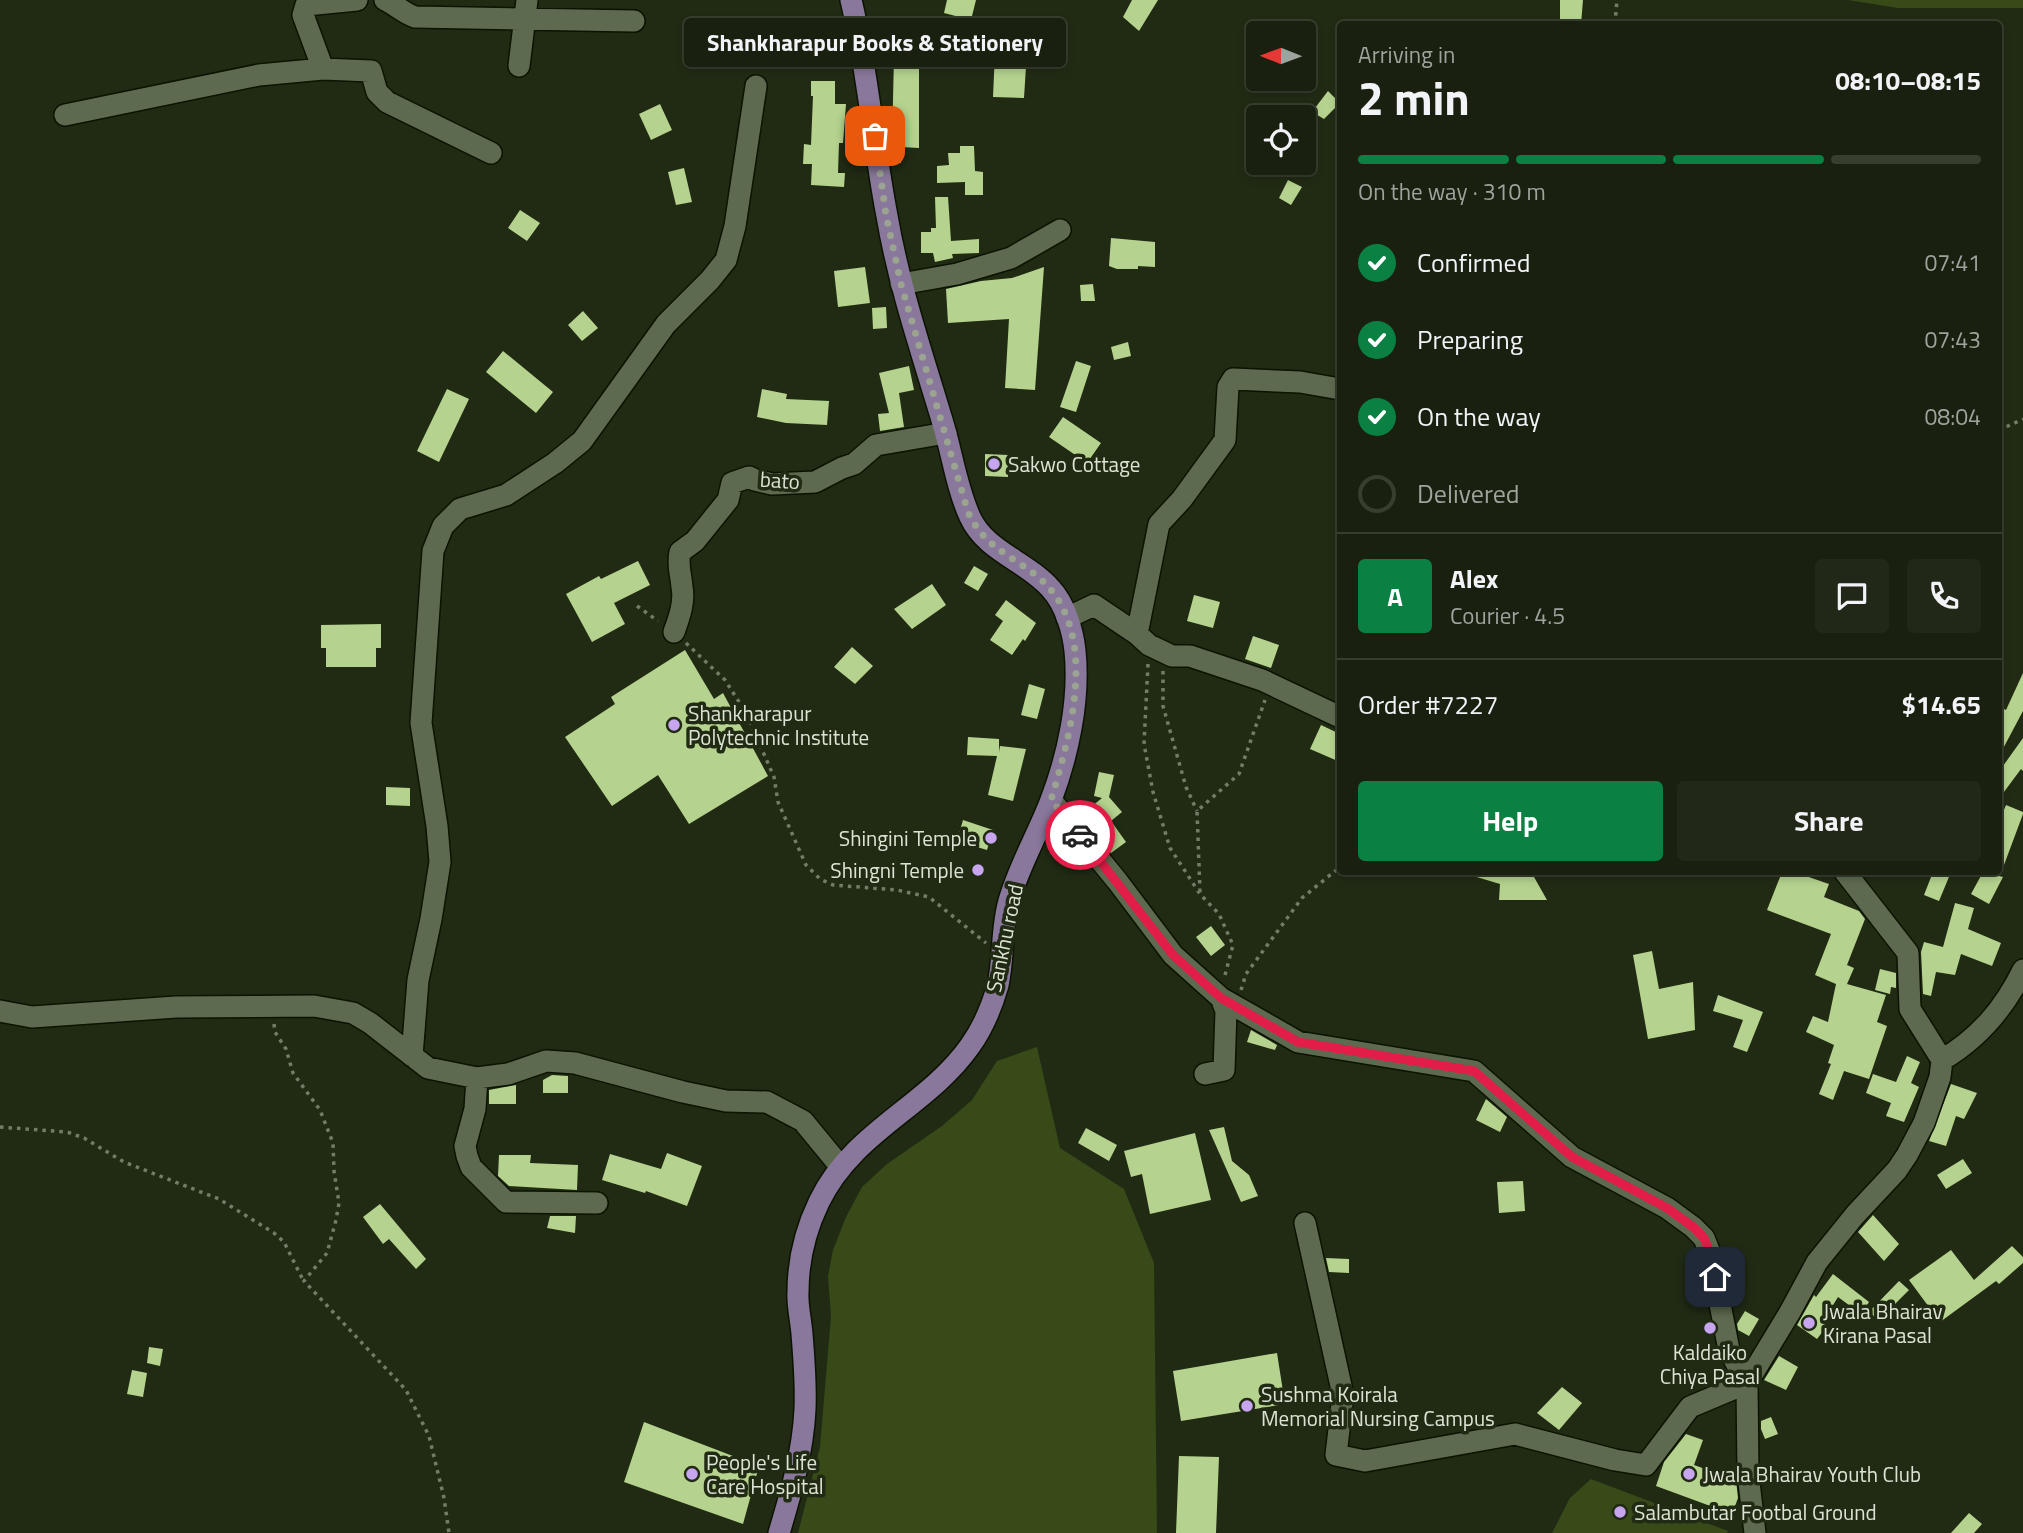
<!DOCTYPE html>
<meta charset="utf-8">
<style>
:root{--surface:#19200f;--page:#222818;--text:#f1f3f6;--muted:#9fa39e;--line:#373e2f;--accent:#0b8043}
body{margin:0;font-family:"Titillium Web",sans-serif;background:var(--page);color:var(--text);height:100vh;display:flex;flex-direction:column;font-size:26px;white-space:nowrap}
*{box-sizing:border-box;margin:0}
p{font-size:23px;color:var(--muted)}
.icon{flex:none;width:38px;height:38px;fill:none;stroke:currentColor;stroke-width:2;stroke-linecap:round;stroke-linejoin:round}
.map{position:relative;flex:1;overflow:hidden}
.drawer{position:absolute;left:1337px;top:21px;width:665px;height:854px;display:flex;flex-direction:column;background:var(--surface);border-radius:7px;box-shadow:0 4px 10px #0003,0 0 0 2px var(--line)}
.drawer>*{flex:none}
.needle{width:46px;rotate:271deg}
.buttons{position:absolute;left:1246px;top:21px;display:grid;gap:14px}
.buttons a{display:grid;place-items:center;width:70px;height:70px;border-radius:7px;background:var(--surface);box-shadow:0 4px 10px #0003,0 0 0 2px var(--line);font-size:35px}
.pin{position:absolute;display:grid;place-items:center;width:60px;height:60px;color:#fff;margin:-30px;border-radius:14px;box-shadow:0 4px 10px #0006}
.courier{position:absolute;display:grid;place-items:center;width:70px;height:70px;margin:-35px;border:5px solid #e11d48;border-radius:50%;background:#fff;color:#222;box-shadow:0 2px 9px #0007}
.bubble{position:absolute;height:49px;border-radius:7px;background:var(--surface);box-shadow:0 4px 10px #0003,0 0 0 2px var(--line);font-size:23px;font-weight:700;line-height:49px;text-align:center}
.summary em{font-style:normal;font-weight:700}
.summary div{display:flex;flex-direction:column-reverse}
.summary{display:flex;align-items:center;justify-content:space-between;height:119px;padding:0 21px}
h1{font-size:46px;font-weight:700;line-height:52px}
.bar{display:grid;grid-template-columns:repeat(4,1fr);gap:10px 7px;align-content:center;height:84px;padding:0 21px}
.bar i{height:9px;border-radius:5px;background:var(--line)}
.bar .current{background:var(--accent)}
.bar p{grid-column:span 4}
.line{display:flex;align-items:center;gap:18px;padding:0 21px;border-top:2px solid var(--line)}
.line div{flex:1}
.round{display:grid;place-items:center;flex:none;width:74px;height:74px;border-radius:7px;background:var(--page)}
ol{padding:0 21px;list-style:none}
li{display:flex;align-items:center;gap:21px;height:77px}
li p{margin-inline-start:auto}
li .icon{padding:7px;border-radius:50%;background:var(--accent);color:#fff;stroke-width:4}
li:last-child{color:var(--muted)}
li i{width:38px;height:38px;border:4px solid var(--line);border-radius:50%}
.cta{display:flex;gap:14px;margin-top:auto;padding:14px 21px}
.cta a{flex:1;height:80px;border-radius:7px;background:var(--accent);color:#fff;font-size:28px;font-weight:700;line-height:80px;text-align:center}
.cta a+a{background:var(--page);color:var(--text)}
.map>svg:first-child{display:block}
.green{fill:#374a18}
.building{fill:#b5d38e}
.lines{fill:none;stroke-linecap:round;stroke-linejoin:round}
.minor-casing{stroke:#0b1301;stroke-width:24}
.major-casing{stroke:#0b1301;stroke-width:24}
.path{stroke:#737c68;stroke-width:3.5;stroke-dasharray:3.5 5;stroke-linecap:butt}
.minor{stroke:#5e6a50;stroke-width:21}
.major{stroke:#89789b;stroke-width:21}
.done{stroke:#9ba391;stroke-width:7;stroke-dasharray:0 12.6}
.route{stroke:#e11d48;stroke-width:9}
.poi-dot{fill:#c7a6ef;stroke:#212b14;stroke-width:2.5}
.labels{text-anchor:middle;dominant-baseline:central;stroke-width:7;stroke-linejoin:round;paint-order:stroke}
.poi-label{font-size:21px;fill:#dce3d4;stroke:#212b14;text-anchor:start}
.street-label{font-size:21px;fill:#dce3d4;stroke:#212b14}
</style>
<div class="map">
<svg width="2023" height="1533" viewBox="0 0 2023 1533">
<rect width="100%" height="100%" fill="#212b14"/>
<path class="green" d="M1848 0H2023V8H1898Z
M1037 1047 1060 1148 1124 1189 1154 1263 1157 1533H798L820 1447 831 1316 828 1276 833 1250 846 1217 862 1187 887 1164 942 1126 972 1100 997 1061Z
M1591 1479 1728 1531 1727 1533H1552L1570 1498Z"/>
<path class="building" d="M947 0H976L971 20 944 13Z
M1132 0H1158L1139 31 1123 17Z
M1560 0H1583L1581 24H1560Z
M992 32 1028 34 1024 98 993 97 995 52 990 51Z
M788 52H810V68H788Z
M894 56 919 57V148L901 147V163L891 164 888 143H892Z
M811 81H835V104H846L843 143H839L838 173H845L844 187 811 185 812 164H803L804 144 811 145 813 96H811Z
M1328 91 1340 103 1324 119 1312 112Z
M660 104 672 130 651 140 639 114Z
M960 146H974L975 171 983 172V195H965V182L937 183V166L949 165 948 153H960Z
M684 168 692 202 676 205 668 172Z
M1288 180 1302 187 1291 205 1279 198Z
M935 197H948L951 241 979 239V253L952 254 953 258 935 262 933 253H921V232H931V228H936Z
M520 210 540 223 527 241 508 228Z
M1111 238 1155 242V267L1138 266V269H1117L1109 266Z
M865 267 870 303 838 307 834 271Z
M1044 267 1035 390 1005 388 1009 319 948 323 946 289 981 281 1012 278Z
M1093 284 1095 301H1081L1080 285Z
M886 307 887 328 873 329 872 308Z
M583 311 598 328 582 341 568 325Z
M1128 342 1131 356 1114 360 1111 347Z
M503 351 553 392 536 413 486 372Z
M1076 361 1091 366 1076 412 1060 407Z
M909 366 914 390 899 393 904 427 880 431 878 414 889 413 879 373Z
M447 389 469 399 439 462 417 451Z
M762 389 787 394 786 399 829 401 827 425 786 423 757 417Z
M1063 417 1101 443 1087 463 1049 437Z
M985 454 1008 455V477L985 476Z
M638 561 650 585 614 603 625 624 592 642 566 594 599 576 601 579Z
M974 566 988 574 978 591 964 583Z
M932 584 946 605 912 629 894 609Z
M1194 595 1220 602 1213 628 1187 621Z
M1006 600 1036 623 1025 641 1023 639 1012 655 990 640 1003 621 995 615Z
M381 624V648H376V667H326V648H321V625Z
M1253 636 1279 645 1271 668 1245 659Z
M852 647 873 666 855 684 834 667Z
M685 650 714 699 723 693 768 776 689 824 658 775 612 806 565 737 615 704 611 697Z
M2023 673V711L1998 758V706L2006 710Z
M1029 684 1045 689 1037 719 1021 715Z
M1321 725 1340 734V762L1310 749Z
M968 737 999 739V752L1000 746 1026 749 1013 801 988 795 997 756 967 755Z
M2023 738V771L2021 769 1998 800V773Z
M1099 772 1114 775 1109 797 1122 812 1111 821 1126 842 1111 853 1097 836 1102 832 1085 812 1102 798 1094 796Z
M386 787 410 788V806L386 805Z
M2006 805 2023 812V814L2001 873 1998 872V824Z
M963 820 993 830 987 850 957 841Z
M1470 872H1534V877L1547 900H1499L1500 884 1470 875Z
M1782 872H1801L1800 874 1829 884 1824 897 1859 911 1865 919 1847 965 1854 968 1847 984 1886 995 1877 1022 1887 1026 1869 1079 1844 1071 1833 1100 1819 1094 1831 1064 1828 1063 1834 1045 1806 1032 1813 1016 1828 1022 1836 984 1815 975 1831 934 1767 910Z
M1933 872H1951L1939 901 1924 895Z
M1983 872 2003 877 1989 904 1971 894Z
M1955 903 1974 908 1968 929 2001 943 1992 966 1961 954 1955 975 1936 972 1931 996 1923 994 1921 952 1924 942 1943 947Z
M1211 926 1225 945 1211 956 1196 937Z
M1652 951 1659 989 1693 982 1695 1030 1648 1039 1633 955Z
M1880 969 1896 973V988L1891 987 1890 994 1875 990Z
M1718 995 1763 1012 1747 1052 1733 1047 1743 1020 1713 1011Z
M1251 1030 1277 1045 1275 1050 1247 1042Z
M1907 1056 1920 1062 1911 1083 1919 1087 1904 1122 1886 1116 1891 1103 1866 1093 1873 1074 1896 1082Z
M552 1075 568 1076V1093H543V1080Z
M1951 1084 1977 1093 1964 1119 1956 1116 1946 1146 1929 1141Z
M516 1085V1104H489V1090Z
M1486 1099 1507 1117 1500 1132 1476 1120Z
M1224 1127 1232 1161 1249 1175 1258 1196 1241 1202 1209 1130Z
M1086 1128 1117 1145 1109 1161 1078 1143Z
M1195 1133 1211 1200 1150 1214 1142 1174 1131 1177 1124 1151Z
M667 1153 702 1166 687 1206 646 1191 645 1193 602 1180 610 1154 661 1169Z
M499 1155H531L530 1163 578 1165 577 1190 509 1186 498 1176Z
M1963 1159 1972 1173 1946 1189 1937 1175Z
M1523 1181 1525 1211 1499 1213 1497 1182Z
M380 1204 426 1259 416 1269 389 1239 383 1244 363 1217Z
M1873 1215 1899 1244 1884 1261 1858 1232Z
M550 1216H576L575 1233 547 1228Z
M2012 1246 2023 1257V1263L1999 1284 1996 1281 1940 1322 1909 1280 1951 1250 1974 1280Z
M1326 1258 1349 1259V1273L1329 1272Z
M1833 1274 1869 1302 1861 1314 1838 1297 1822 1323 1827 1326 1817 1339 1797 1325 1814 1295 1816 1297Z
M1899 1281 1909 1290 1878 1321 1869 1312Z
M1745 1311 1759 1319 1749 1336 1738 1330 1737 1324Z
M149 1347 163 1349 160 1366 147 1363Z
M1277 1353 1285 1404 1181 1421 1173 1371Z
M1779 1356 1798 1367 1786 1390 1764 1380Z
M132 1370 147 1373 143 1397 127 1394Z
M1562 1387 1582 1403 1559 1430 1537 1413Z
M1771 1417 1778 1434 1765 1439 1761 1429V1421Z
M644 1422 759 1466 743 1524 624 1482Z
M1686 1434 1703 1440 1694 1465 1736 1480 1738 1498 1732 1514 1656 1486 1664 1462Z
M1179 1456 1219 1457 1216 1533H1176Z
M1969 1513 1982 1524 1974 1533H1951Z"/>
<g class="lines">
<g class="minor-casing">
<path id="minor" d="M357 0 306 5 303 15 323 69 371 71 377 92 387 102 491 153
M385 0C396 5 403 13 415 17L634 21
M519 66 527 0
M65 115 259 75 323 69
M901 284 957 274 1011 258 1060 230
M1067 618 1094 605 1137 634 1149 645 1172 656H1190L1262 680 1340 717
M674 632C679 618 685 602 682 587 681 573 677 566 680 552L695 541 728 500 732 483 749 477 755 480 772 484 815 482 842 468 854 464 876 445 946 433
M1137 634 1159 524 1182 499 1225 440 1228 387 1233 379 1300 382 1340 389
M1051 800 1118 882 1173 955 1221 998 1298 1042 1474 1071 1572 1157 1667 1208 1693 1227 1704 1238 1710 1253 1729 1350 1747 1383 1748 1474 1755 1533
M0 1011 32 1017 176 1007 314 1006 353 1013 370 1023 428 1068 477 1078 508 1074 546 1061 575 1063 683 1092 726 1101 767 1102 803 1121 840 1166
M412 1056 418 980 431 919 440 862 437 826 421 723 433 551 443 526 460 509 506 495 555 463 582 441 666 324 710 280 726 260 735 226 756 86
M1942 1060C1979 1038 2004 1009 2023 970
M1205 1074 1224 1070 1226 1011 1221 998
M477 1078 475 1109 465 1146 467 1156 471 1167 506 1202 597 1203
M1305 1223 1343 1395 1336 1455 1365 1461 1515 1434 1615 1460 1646 1465 1690 1407 1747 1383 1790 1312 1817 1262 1855 1215 1897 1170 1907 1155 1924 1123 1940 1077 1942 1060 1910 1009 1908 953 1845 872"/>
</g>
<g class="major-casing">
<path id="major" d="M779 1533C791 1493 803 1452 805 1409 806 1385 804 1358 802 1334 801 1320 797 1305 798 1292 798 1261 806 1229 819 1202 853 1131 927 1107 970 1046 983 1028 992 1006 998 985 1004 957 1001 928 1009 901 1019 866 1038 834 1051 800 1068 755 1080 700 1075 651 1073 631 1065 604 1051 589 1027 561 986 552 970 517 956 486 952 452 942 420 922 353 899 286 887 216 873 144 868 71 851 0"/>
</g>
<path class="path" d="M1615 24 1617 0
M1998 426H2008L2023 419
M637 606 658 621
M686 643 725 680 746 713 774 777 778 802 806 865 820 879 833 885 897 890 929 897 986 943
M1148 664 1144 744 1153 792 1170 848 1200 894 1219 914 1233 945 1225 975
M1163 671V706L1186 787 1197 811
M1200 892 1197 811 1239 774 1265 700
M1241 990 1246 974 1302 898 1340 867
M274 1024 275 1032 286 1049 293 1073 320 1110 333 1143 334 1171 339 1203 336 1220 327 1253 304 1281 406 1390 429 1436 444 1498 449 1533
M0 1127 67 1132 84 1138 124 1162 219 1199 274 1233 284 1242 303 1280"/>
<use href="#minor" class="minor"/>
<use href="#major" class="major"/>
</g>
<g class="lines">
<path class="done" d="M875 136 886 215 901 284 968 512C984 547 1010 554 1038 577 1101 629 1071 733 1051 800L1080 835"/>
<path class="route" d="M1080 835 1173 955 1221 998 1298 1042 1474 1071 1572 1157 1667 1208 1693 1227 1704 1238 1710 1253 1715 1277"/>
</g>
<g class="poi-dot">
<circle cx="994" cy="464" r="7"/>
<circle cx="674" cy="725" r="7"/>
<circle cx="991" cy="838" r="7"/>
<circle cx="978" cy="870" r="7"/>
<circle cx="1809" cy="1323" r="7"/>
<circle cx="1710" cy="1328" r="7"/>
<circle cx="1247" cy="1406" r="7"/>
<circle cx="692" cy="1474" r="7"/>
<circle cx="1689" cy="1474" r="7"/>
<circle cx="1620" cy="1512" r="7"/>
</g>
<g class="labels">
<g class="poi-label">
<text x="1008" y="464">Sakwo Cottage</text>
<text x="688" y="713">Shankharapur<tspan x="688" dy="24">Polytechnic Institute</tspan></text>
<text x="977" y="838" text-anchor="end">Shingini Temple</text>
<text x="964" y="870" text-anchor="end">Shingni Temple</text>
<text x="1823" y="1311">Jwala Bhairav<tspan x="1823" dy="24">Kirana Pasal</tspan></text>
<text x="1710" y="1352" text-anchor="middle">Kaldaiko<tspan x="1710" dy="24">Chiya Pasal</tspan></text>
<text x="1261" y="1394">Sushma Koirala<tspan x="1261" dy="24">Memorial Nursing Campus</tspan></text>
<text x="706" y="1462">People's Life<tspan x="706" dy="24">Care Hospital</tspan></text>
<text x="1703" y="1474">Jwala Bhairav Youth Club</text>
<text x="1634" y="1512">Salambutar Footbal Ground</text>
</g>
<g class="street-label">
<text transform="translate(780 480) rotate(4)">bato</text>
<text transform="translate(1004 938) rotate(-78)">Sankhu road</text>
</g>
</g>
</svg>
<div class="buttons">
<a><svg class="needle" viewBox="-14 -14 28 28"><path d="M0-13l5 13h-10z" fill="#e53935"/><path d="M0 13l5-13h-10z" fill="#9fa39e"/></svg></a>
<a><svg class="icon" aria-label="locate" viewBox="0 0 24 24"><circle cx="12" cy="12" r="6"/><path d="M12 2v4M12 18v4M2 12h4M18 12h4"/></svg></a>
</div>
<div class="pin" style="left:875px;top:136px;background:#ea580c"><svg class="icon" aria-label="bag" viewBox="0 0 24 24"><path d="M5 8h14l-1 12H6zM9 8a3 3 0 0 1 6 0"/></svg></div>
<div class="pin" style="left:1715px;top:1277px;background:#1f2937"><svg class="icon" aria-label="home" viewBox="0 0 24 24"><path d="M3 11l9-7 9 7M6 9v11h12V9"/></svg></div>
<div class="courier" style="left:1080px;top:835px"><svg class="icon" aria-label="car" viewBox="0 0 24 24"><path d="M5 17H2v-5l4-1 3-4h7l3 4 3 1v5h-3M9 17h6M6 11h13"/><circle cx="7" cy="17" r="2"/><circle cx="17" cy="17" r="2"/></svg></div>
<div class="bubble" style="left:684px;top:18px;width:382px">Shankharapur Books &amp; Stationery</div>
<section class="drawer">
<div class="summary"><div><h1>2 min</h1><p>Arriving in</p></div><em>08:10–08:15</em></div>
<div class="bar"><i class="current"></i><i class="current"></i><i class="current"></i><i></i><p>On the way · 310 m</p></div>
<ol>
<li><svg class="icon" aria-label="check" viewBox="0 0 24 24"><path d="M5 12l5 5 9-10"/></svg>Confirmed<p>07:41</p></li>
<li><svg class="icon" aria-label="check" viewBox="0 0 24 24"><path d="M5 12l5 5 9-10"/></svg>Preparing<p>07:43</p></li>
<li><svg class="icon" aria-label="check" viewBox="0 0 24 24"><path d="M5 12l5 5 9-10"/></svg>On the way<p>08:04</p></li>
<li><i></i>Delivered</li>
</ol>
<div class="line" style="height:126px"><b class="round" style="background:var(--accent);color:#fff">A</b><div><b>Alex</b><p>Courier · 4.5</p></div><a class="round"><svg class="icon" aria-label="chat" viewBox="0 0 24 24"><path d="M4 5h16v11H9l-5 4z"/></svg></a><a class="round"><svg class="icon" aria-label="phone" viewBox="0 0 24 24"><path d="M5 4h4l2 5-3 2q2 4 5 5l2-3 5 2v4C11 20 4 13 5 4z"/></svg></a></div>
<div class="line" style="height:91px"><div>Order #7227</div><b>$14.65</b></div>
<div class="cta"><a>Help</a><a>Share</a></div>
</section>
</div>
